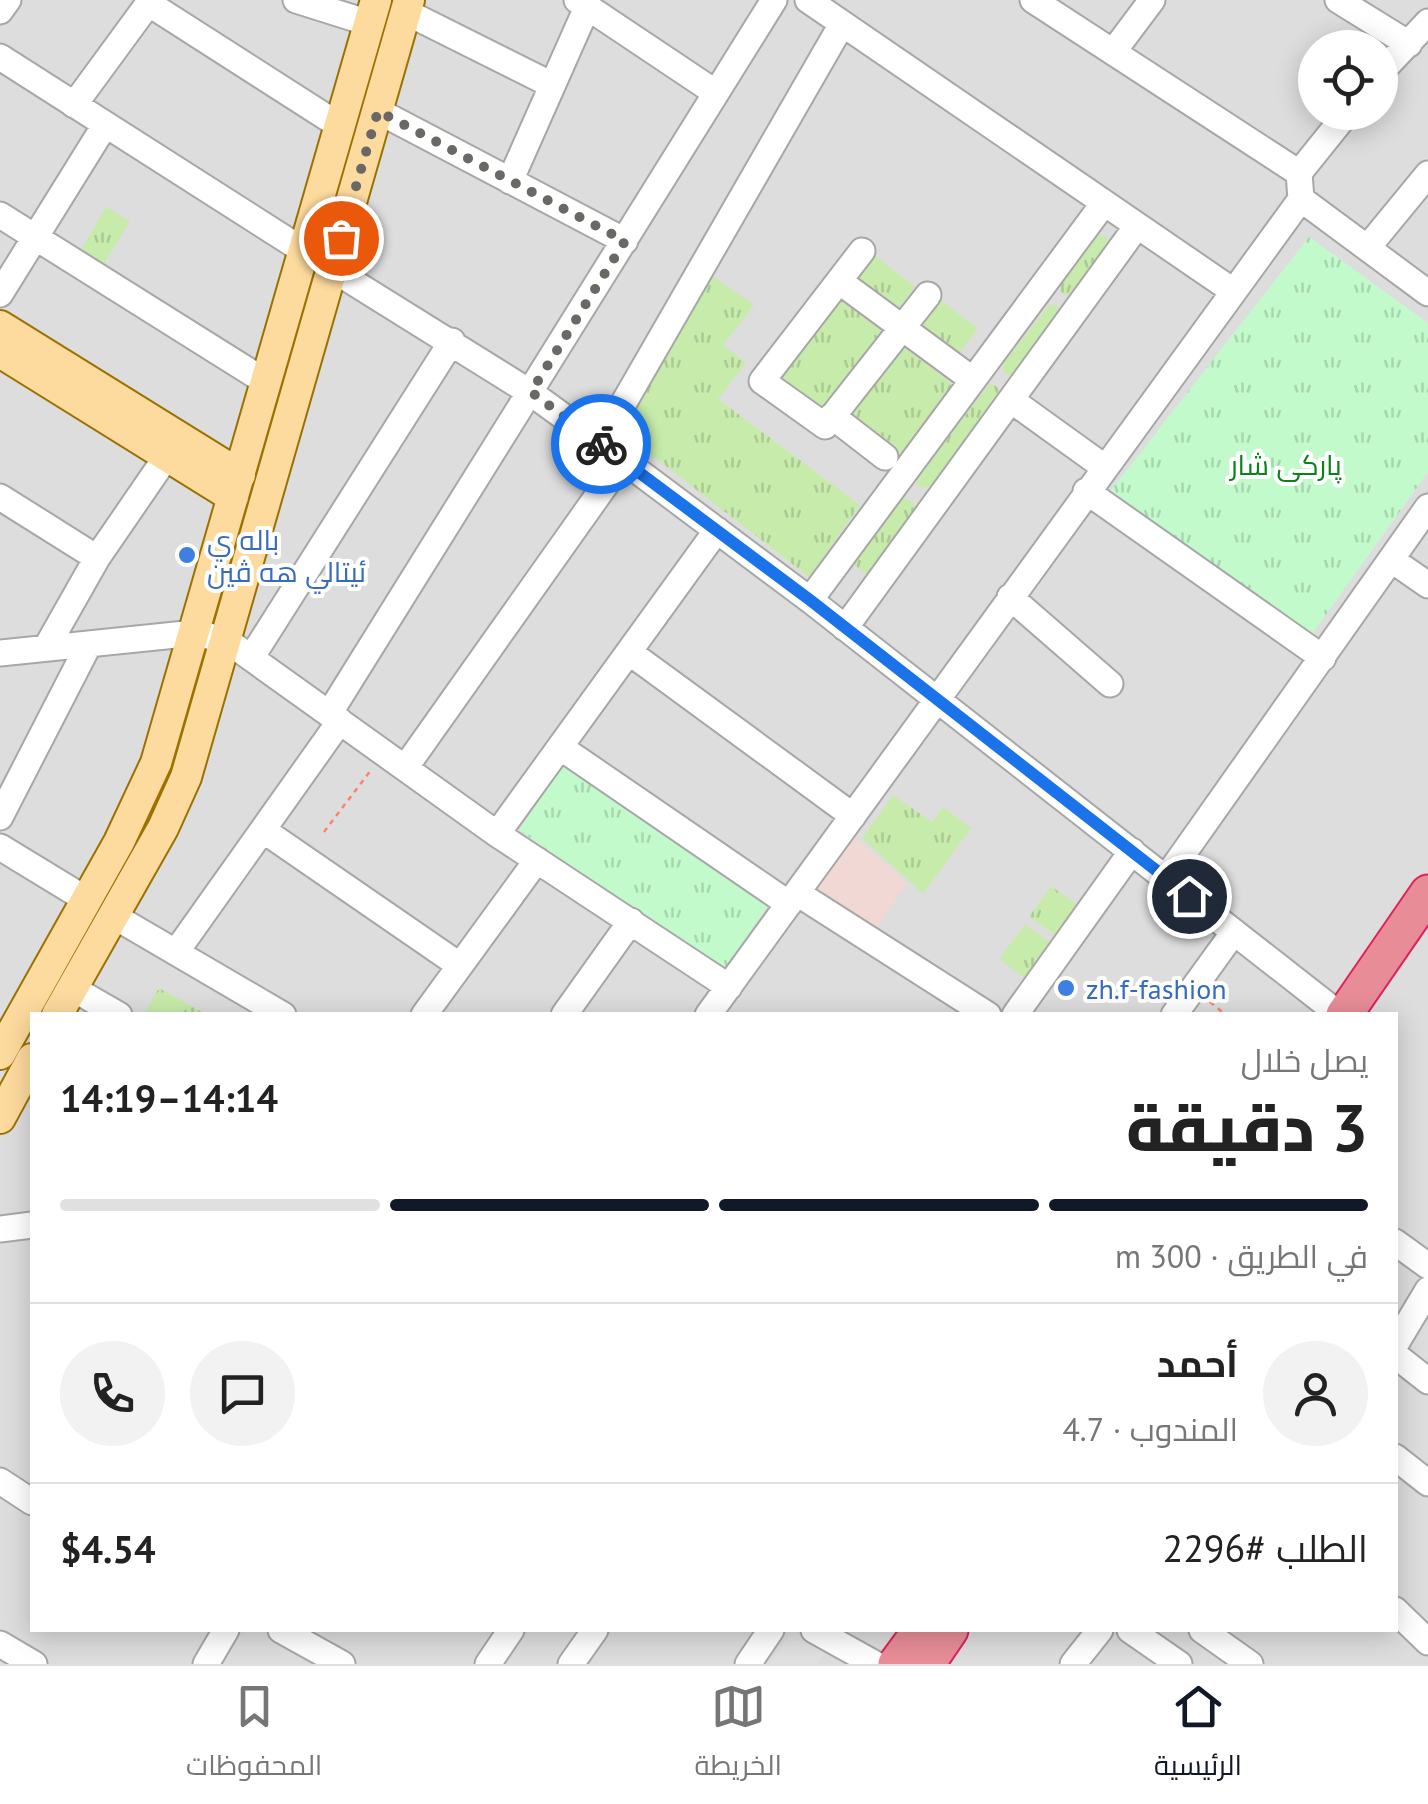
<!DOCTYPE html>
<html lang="ar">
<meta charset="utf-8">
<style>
:root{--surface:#fff;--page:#f2f2f2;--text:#222;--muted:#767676;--line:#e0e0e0;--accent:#111827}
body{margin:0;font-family:"PT Sans",Cairo,sans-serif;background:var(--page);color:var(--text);direction:rtl;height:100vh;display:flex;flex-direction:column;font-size:38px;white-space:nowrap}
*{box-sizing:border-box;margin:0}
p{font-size:32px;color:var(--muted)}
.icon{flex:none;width:55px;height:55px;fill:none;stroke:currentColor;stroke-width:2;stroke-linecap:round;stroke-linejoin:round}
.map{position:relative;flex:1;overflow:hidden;direction:ltr}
.sheet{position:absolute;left:30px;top:1012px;width:1368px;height:620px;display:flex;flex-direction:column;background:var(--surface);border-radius:0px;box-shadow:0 5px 25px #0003;direction:rtl}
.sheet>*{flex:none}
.controls{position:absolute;left:1298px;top:30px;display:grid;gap:20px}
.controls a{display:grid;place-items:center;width:100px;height:100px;border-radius:50%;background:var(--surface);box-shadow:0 5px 25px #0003;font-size:50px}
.pin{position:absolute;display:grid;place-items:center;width:85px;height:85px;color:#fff;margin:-42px;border:5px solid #fff;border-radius:50%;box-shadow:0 2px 10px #0007}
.courier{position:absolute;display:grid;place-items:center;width:100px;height:100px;margin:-50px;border:8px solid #1a73e8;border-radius:50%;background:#fff;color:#222;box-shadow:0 2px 12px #0007}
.headline em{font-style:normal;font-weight:800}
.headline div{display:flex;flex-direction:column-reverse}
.headline{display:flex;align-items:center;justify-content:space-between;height:170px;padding:0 30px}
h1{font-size:65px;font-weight:800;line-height:75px}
.bar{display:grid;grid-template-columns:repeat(4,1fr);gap:15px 10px;align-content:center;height:120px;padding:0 30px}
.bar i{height:12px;border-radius:8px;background:var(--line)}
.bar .selected{background:var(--accent)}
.bar p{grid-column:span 4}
.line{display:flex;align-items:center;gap:25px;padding:0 30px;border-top:2px solid var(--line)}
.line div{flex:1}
.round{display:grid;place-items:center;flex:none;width:105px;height:105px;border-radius:52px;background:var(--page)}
.tabs{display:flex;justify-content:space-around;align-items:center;height:140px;border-top:2px solid var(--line);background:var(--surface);font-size:28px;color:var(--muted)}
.tabs a{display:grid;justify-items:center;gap:5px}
.tabs .selected{color:var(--accent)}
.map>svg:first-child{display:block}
.residential{fill:#dedddd;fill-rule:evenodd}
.commercial{fill:#f1d8d5}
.grass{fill:url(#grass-tufts)}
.park{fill:url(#park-tufts)}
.parking{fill:#e0e0e0}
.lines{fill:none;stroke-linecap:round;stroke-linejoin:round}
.minor-casing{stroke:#a7a7a7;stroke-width:29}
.major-casing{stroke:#9b7100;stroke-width:34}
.highway-casing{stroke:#de2358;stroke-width:39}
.path{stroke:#fc836b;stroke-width:2.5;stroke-dasharray:5 5;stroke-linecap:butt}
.minor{stroke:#fff;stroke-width:25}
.major{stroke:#fdda9e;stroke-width:30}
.highway{stroke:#e88d98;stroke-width:35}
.done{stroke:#696865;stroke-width:10;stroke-dasharray:0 18}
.route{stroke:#1a73e8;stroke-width:12}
.shop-dot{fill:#3f7fe0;stroke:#fff;stroke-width:4}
.labels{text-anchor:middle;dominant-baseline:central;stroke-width:8;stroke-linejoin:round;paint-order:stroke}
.park-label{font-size:28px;fill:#0a811b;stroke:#fff}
.shop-label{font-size:28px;fill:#366cbe;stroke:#fff;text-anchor:start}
</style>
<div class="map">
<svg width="1428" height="1664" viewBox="0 0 1428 1664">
<defs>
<pattern id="grass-tufts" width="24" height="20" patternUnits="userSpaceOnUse" patternTransform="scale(2.5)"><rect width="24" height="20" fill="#c7ebab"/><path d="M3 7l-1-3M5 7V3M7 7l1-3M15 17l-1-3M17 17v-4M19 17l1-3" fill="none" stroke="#abc993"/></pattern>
<pattern id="park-tufts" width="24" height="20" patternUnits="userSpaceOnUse" patternTransform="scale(2.5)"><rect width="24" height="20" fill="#c3facb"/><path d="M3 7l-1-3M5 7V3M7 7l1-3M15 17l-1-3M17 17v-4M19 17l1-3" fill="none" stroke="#a7d6ae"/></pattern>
</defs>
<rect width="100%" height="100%" fill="#f0ede6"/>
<path class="residential" d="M0 0H1428V1664H0ZM1315 48H1380V112H1315ZM32 1015H1395V1630H32Z"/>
<path class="commercial" d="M849 831 906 883 875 931 808 885Z"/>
<path class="grass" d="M106 207 130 221 104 264 81 250Z
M1099 235 1107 237V247L1073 293 1064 295 1060 291 1061 284Z
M870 252 915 287 898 309 853 275Z
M708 273 754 305 723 345 746 363 718 399 860 505 809 577 617 428Z
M842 289 888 324 820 412 774 377Z
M941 300 978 329 956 357 920 328Z
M1050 304 1058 306V316L1014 375 1004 374 1003 364Z
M901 344 955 386 902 454 848 413Z
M990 383 999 388 998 395 931 486 921 488 917 484 918 477Z
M903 496 918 507 868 575 852 563Z
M893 795 932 822 943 807 971 828 923 894 862 838Z
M1051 886 1079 906 1057 936 1029 917Z
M1025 924 1053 945 1027 980 999 959Z
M159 988 202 1012 200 1015H143Z"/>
<path class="park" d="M1309 237 1428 323V472L1310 637 1109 493Z
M565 763 768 906 722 972 519 830Z"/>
<path class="parking" d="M793 1630H799L828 1649 818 1664H770Z"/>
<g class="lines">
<g class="minor-casing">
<path id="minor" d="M296 0 369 23
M577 0 716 93
M808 0 1233 291
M1033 0 1299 173 1301 199 1428 293
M1338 0 1409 44
M148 3 340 126
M0 11 8 0
M406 12 552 85
M1113 52 1152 0
M0 57 304 251
M1380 73 1428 22
M74 105 151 0
M378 111 625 241
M1299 173 1348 112
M510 181 588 5
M0 215 266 382
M1368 247 1428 174
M862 251 762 381 825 426 928 295
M332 269 531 393 623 460 810 600 1340 1015
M839 281 973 380
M0 294 105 125
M1011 400 1104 467
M832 416 885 457
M600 444 842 24
M1086 491 1323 658
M0 497 97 558
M1392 560 1428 585
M1010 597 1110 684
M810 600 1104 203
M845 628 1137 226
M46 648 97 558 167 456
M629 652 853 816
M0 653 195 633 226 640 497 834 729 987
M251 658 452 341
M329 714 774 0
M560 747 789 904
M405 768 623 460
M0 817 89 644
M263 830 459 965
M497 834 717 530
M0 847 87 900
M1166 878 1428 507
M797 893 988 1015
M112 915 283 1015
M176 952 340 721
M72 988 119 1015
M424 1015 537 860
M564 1015 631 921
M708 1015 1301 199
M1015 1015 1132 851
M1174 1015 1234 932
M0 1229 32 1225
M1395 1242 1428 1266
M1395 1345 1428 1290
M1395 1355 1428 1381
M1395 1457 1428 1483
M0 1481 32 1502
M1395 1610 1428 1642
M281 1630 342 1664
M814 1630 875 1664
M1130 1630 1179 1664
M1202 1630 1250 1664
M0 1644 34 1664
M206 1664 226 1630
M488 1664 511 1630
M571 1664 595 1630
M748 1664 771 1630
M1073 1664 1100 1630"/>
</g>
<g class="major-casing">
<path id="major" d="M0 326 240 475
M0 352 233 497
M57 1015 163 828 186 777 409 0
M0 1054 119 842 156 763 376 0
M0 1118 32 1059"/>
</g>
<g class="highway-casing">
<path id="highway" d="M1344 1015 1428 893
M896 1664 921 1630
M927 1664 950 1630"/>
</g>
<path class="path" d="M324 832 371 770
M1210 1002 1226 1015"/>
<use href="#minor" class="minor"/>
<use href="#major" class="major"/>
<use href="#highway" class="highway"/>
</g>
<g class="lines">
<path class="done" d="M341 238 378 111 625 241 531 392 601 444"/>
<path class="route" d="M601 444 810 600 1189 896"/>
</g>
<g class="shop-dot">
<circle cx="187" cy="555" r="10"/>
<circle cx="1066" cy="988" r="10"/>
</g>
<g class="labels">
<g class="park-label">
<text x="1286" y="464">پاركى شار</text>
</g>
<g class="shop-label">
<text x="207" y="539">باله ي<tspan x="207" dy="32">ئيتالي هه ڤين</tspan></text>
<text x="1086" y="988">zh.f-fashion</text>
</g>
</g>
</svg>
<div class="controls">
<a><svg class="icon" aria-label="locate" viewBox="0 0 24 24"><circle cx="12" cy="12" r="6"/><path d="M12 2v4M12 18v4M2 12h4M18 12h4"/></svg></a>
</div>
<div class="pin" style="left:341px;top:238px;background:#ea580c"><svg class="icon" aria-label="bag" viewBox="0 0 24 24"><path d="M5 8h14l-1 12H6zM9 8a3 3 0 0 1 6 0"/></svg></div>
<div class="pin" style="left:1189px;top:896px;background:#1f2937"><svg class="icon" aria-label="home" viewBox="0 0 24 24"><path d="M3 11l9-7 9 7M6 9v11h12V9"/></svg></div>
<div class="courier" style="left:601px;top:444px"><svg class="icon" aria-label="bike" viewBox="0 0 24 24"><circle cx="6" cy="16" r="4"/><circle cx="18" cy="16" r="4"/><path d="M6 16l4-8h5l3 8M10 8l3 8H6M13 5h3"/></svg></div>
<section class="sheet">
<div class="headline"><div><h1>3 دقيقة</h1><p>يصل خلال</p></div><em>14:14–14:19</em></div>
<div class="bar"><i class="selected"></i><i class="selected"></i><i class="selected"></i><i></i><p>في الطريق · 300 m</p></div>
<div class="line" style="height:180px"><a class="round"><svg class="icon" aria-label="person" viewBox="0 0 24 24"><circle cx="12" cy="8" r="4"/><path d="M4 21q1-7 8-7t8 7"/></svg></a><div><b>أحمد</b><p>المندوب · 4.7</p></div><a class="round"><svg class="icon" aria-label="chat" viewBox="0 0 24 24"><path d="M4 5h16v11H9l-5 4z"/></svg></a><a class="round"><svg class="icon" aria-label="phone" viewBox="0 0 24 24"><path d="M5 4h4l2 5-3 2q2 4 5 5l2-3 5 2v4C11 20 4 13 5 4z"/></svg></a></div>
<div class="line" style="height:130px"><div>الطلب #2296</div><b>$4.54</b></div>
</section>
</div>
<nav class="tabs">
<a class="selected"><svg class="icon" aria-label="home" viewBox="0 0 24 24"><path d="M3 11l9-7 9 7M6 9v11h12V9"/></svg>الرئيسية</a>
<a><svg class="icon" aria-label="map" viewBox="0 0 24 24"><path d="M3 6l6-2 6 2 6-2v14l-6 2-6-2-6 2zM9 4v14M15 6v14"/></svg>الخريطة</a>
<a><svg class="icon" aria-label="saved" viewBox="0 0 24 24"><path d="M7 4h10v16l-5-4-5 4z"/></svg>المحفوظات</a>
</nav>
